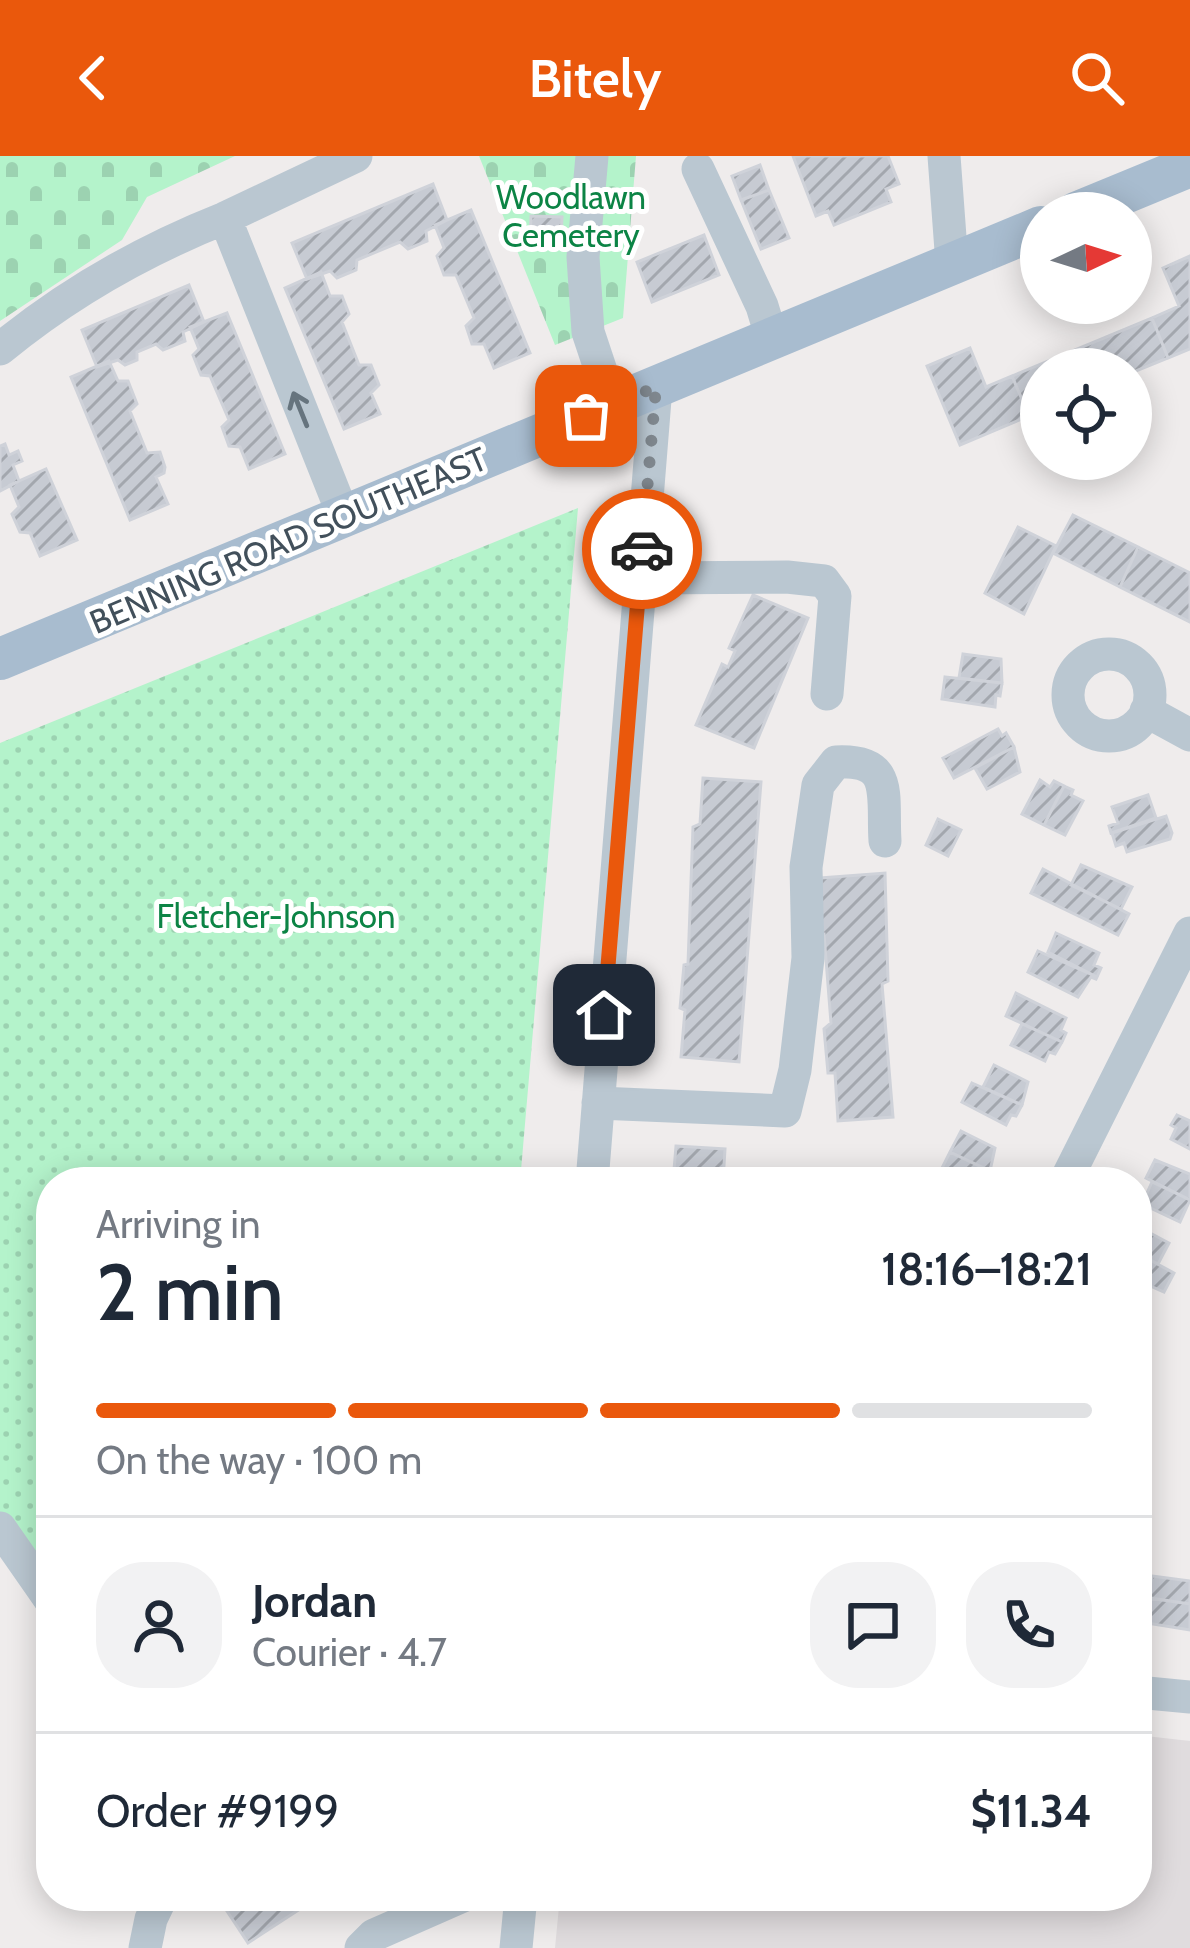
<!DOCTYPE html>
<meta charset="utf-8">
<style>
:root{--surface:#fff;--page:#f2f2f3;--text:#1f2937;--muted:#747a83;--line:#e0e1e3;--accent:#ea580c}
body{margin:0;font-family:Cabin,sans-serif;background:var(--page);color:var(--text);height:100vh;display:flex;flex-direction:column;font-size:45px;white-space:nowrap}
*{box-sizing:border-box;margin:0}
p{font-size:39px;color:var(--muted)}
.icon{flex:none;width:66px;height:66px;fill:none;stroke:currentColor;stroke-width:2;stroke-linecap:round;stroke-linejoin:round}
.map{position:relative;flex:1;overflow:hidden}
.side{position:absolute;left:36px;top:1011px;width:1116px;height:744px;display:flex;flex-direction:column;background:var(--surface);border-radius:48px;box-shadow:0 6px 30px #0003}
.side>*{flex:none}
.needle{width:78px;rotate:86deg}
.buttons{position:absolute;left:1020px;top:36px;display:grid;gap:24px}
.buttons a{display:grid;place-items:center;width:132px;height:132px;border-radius:50%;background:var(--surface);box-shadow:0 6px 30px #0003;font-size:60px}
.pin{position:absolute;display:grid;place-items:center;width:102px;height:102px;color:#fff;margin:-51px;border-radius:24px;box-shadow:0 6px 18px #0006}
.courier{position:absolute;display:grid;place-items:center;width:120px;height:120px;margin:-60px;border:9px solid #ea580c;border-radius:50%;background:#fff;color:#222;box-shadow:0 3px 15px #0007}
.head em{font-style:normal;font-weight:600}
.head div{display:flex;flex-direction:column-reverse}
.head{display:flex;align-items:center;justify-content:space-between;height:204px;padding:0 60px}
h1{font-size:78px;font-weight:600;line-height:90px}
.bar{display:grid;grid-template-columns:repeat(4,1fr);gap:18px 12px;align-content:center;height:144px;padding:0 60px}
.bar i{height:15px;border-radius:9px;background:var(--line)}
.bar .selected{background:var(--accent)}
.bar p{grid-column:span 4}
.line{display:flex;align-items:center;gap:30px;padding:0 60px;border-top:3px solid var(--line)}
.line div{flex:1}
.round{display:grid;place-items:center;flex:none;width:126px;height:126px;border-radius:48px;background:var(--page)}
header{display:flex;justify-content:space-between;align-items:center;height:156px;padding:0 60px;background:var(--accent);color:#fff;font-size:54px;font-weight:600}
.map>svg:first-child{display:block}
.education{fill:#e0dcde}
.cemetery{fill:url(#cemetery-stones)}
.park{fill:url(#park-dots)}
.building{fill:url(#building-hatch);stroke:#cfd2d9;stroke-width:3}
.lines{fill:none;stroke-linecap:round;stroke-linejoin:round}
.minor{stroke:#bac7d1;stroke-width:33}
.major{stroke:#a8bccf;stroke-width:42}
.oneway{stroke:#66747e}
.done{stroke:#7f878e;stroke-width:12;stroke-dasharray:0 21.6}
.route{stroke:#ea580c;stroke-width:15}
.labels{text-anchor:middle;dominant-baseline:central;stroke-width:10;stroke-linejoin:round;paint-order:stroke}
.park-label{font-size:33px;fill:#0c8445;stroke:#fff}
.street-label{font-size:33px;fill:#42505b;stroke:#fff}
</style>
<header><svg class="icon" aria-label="back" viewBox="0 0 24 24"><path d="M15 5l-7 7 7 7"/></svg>Bitely<svg class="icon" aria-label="search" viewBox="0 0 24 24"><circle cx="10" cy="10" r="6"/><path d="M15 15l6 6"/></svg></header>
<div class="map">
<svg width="1190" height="1792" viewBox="0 0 1190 1792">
<defs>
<pattern id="cemetery-stones" width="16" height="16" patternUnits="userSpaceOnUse" patternTransform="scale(3)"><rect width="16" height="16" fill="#b4f3cb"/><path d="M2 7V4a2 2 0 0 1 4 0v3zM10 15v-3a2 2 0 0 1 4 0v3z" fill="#9cd2b1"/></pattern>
<pattern id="park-dots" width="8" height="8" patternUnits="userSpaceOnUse" patternTransform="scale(3)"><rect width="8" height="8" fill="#b4f3cb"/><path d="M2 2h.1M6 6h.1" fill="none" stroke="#9cd2b1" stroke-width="1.8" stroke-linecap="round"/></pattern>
<pattern id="building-hatch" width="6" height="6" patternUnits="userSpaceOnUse" patternTransform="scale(3)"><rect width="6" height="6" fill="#c7cbd3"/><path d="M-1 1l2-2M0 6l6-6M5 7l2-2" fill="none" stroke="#a3a7ae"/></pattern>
</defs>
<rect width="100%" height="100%" fill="#efecec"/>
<path class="education" d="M1137 1579 1190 1585V1792H555L560 1740H1137Z"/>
<path class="cemetery" d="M0 0H235L147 41 122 84 0 165Z
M479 0H636L623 162 555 189Z"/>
<path class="park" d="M578 352 520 1026H51V1476L0 1394V587Z"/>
<path class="building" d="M793 0H888L899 28 886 33 891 46 834 69 828 55 816 60Z
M760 9 769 34 741 44 732 20Z
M433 28 447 64 426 75 427 85 408 93 400 86 357 104 356 114 337 122 330 115 307 123 292 87Z
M769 34 789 82 761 93 741 44Z
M471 54 530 197 494 212 484 188H472L466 170 474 162 456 119H444L437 100 444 92 435 69Z
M531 60 562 61 561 83H530Z
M704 79 719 119 652 146 637 106Z
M1190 100V193L1168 202 1152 162 1179 150 1163 112Z
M321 116 330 140H342L349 158 342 166 359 209H371L379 229 371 237 380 258 344 273 285 132Z
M189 129 204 166 183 176 185 185 163 194 156 188 137 196V204L125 209 118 204 97 211 82 174Z
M227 157 285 298 249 313 240 291 229 290 222 271 229 264 210 220 201 219 193 199 199 193 190 171Z
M1152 162 1168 202 1131 217V213H1041V255L1029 260 1012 220Z
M970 192 986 231 1012 220 1029 260 960 289 927 210Z
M109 205 118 225H128L137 248 130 255 147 297 160 296 165 311 164 317 156 321 168 348 130 364 71 221Z
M5 288 9 299 18 295 22 305 13 309 19 325 0 335V290Z
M46 313 77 384 40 400 30 377 20 376 12 358 19 351 10 329Z
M1073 359 1138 391 1120 431 1053 397Z
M1018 371 1056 390 1024 458 985 437Z
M1138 391 1190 417V466L1120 431Z
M753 439 808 462 754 592 696 569 722 508 728 511 735 495 729 492Z
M963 498 1001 503 1002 527 959 522Z
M945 521 1002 527 1000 540 996 539 995 551 942 543Z
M998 573 1002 580 1006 577 1014 591 954 622 943 602Z
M1014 591 1020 616 987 633 975 612Z
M703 622 761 626 739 906 681 901 685 854 680 852 684 809 688 808 693 671 700 668Z
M1040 624 1050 631 1054 625 1064 630 1044 669 1022 658Z
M1064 630 1073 634 1071 639 1083 645 1065 679 1044 669Z
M1148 639 1156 662 1111 677 1109 670 1118 667 1112 651Z
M1166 660 1172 677 1170 683 1127 696 1124 687 1116 690 1112 677Z
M938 663 961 674 948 700 926 689Z
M1081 709 1132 731 1121 753 1071 729Z
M1043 713 1129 758 1118 779 1031 737Z
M885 717 888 825 882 828 893 961 838 965 835 917H828L824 873 831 867 824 778H821V722Z
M1056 777 1099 797 1094 809 1101 812 1097 821 1048 796Z
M1038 795 1097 821 1096 823 1091 821 1078 841 1028 816Z
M1016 837 1066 862 1061 874 1066 877 1062 886 1006 860Z
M1022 868 1062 886 1055 898 1049 896 1045 905 1011 889Z
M994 909 1028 926 1022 949 983 931Z
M972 927 1022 949 1016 960 1011 959 1006 969 962 946Z
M1177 959 1190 965V993L1171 983 1176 972 1171 969Z
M961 975 995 992 990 1015 950 996Z
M676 990 725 993 723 1026H673Z
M950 996 990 1015 984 1026H956L939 1018Z
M1155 1004 1190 1018V1044L1146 1022Z
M1152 1026 1190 1044 1180 1066 1142 1048Z
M1137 1070 1169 1087 1158 1108 1137 1097Z
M1137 1097 1174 1117 1164 1136 1137 1124Z
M1152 1420 1190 1425V1448L1148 1442Z
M1151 1442 1190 1448V1474L1147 1467Z
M224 1740H320L248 1787 219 1743Z"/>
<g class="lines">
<path class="minor" d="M592 0 583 101 588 176 612 248
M944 0 952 108
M698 13 762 150 772 183
M0 193C67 138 144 94 225 62
M344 361 225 62 356 0
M640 422 787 421 824 425 835 440 827 538
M1068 539a41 41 0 1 1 82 0a41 41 0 1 1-82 0Z
M1146 555 1190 579
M598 947 785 955 795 914 808 802 806 711 818 629 836 606C895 603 882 639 885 685
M592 1026 656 231
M1065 1026 1190 777
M0 1372 51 1445
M1137 1536 1190 1541
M145 1792 151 1763 162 1740
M361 1792 374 1779 463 1740
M516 1792 521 1740"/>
<path class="major" d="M1076 57 1190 10
M0 503 1041 71"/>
</g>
<defs><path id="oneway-shaft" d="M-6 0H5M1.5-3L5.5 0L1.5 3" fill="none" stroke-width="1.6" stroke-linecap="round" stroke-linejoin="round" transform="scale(3)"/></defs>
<use class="oneway" href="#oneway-shaft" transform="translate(300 253) rotate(-112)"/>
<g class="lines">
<path class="done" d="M586 260 656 231 642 393"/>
<path class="route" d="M604 859 642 393"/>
</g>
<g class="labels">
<g class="park-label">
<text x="571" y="41">Woodlawn<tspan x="571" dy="38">Cemetery</tspan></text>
<text x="276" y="760">Fletcher-Johnson</text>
</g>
<g class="street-label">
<text transform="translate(288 384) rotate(-23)">BENNING ROAD SOUTHEAST</text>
</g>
</g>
</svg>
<div class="buttons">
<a><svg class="needle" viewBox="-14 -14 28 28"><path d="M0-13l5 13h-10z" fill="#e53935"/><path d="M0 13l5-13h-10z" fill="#747a83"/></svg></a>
<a><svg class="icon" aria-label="locate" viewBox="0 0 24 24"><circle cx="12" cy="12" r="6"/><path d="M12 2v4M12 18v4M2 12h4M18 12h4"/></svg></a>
</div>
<div class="pin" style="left:586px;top:260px;background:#ea580c"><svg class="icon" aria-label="bag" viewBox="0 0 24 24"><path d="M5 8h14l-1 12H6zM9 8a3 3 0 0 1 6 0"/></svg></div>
<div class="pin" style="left:604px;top:859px;background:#1f2937"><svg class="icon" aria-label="home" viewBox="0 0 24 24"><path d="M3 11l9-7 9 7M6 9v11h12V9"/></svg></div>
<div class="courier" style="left:642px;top:393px"><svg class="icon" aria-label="car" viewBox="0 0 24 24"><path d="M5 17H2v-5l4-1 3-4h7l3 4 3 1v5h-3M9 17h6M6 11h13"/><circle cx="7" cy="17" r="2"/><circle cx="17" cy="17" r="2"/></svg></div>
<section class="side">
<div class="head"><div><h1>2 min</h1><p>Arriving in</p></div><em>18:16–18:21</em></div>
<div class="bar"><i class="selected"></i><i class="selected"></i><i class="selected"></i><i></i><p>On the way · 100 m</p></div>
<div class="line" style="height:216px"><a class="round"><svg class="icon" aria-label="person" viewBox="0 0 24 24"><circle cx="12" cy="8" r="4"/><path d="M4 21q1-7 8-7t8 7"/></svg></a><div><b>Jordan</b><p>Courier · 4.7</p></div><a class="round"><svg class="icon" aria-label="chat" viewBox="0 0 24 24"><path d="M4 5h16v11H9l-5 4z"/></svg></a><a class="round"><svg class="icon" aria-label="phone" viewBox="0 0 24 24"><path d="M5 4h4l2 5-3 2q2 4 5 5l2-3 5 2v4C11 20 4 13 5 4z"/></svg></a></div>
<div class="line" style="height:156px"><div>Order #9199</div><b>$11.34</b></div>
</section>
</div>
